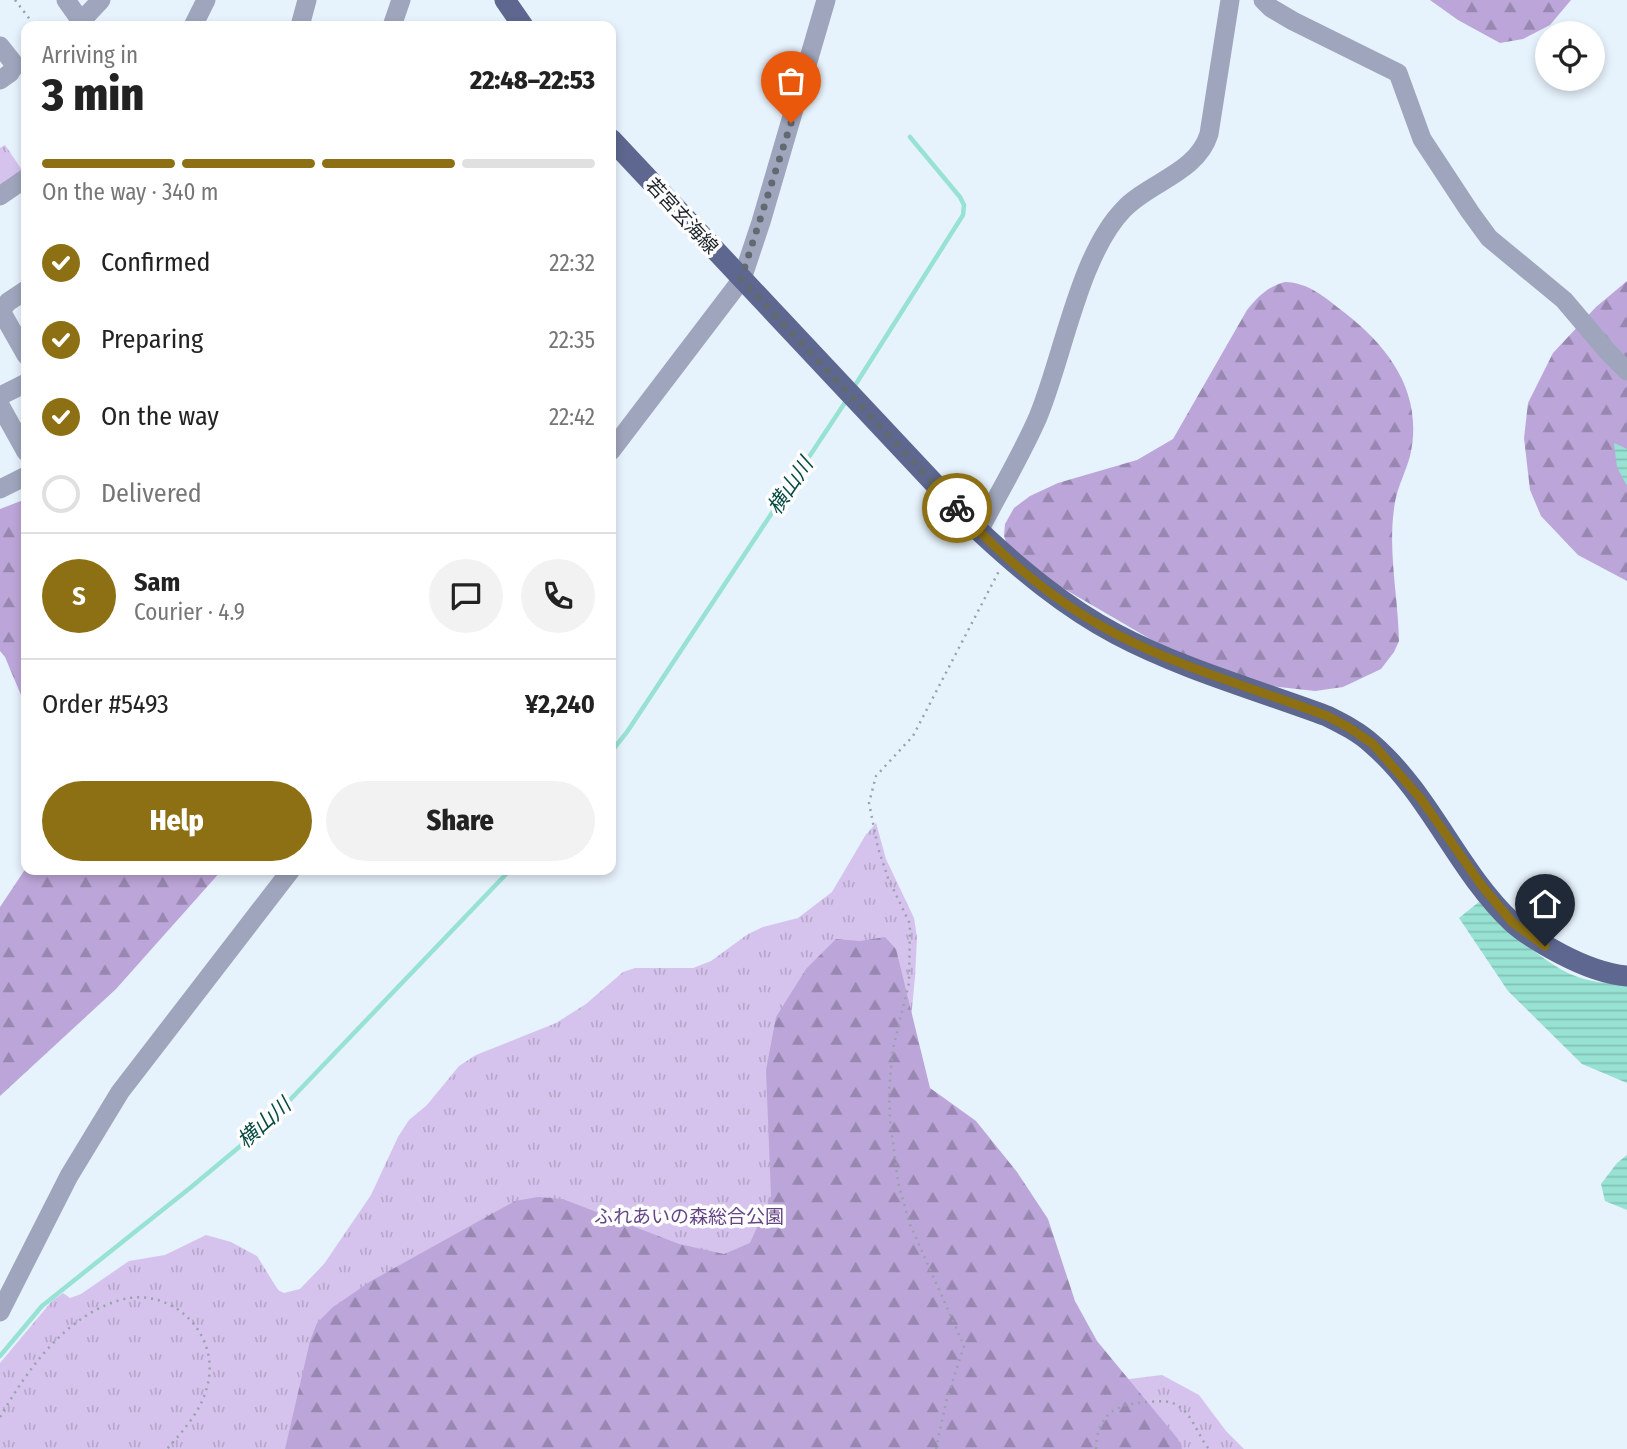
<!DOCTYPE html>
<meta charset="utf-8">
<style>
:root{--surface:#fff;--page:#f2f2f2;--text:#222;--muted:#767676;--line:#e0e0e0;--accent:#8c7013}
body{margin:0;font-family:"Fira Sans Condensed","Noto Sans JP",sans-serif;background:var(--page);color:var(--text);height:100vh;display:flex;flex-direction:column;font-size:26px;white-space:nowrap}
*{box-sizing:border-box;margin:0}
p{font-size:23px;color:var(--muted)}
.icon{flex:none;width:38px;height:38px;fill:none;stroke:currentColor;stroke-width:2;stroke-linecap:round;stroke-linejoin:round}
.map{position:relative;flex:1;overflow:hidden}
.sheet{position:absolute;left:21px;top:21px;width:595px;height:854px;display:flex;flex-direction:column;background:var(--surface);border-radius:14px;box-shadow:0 4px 10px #0003}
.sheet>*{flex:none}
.tools{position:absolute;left:1535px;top:21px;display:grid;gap:14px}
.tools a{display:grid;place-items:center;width:70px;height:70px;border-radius:50%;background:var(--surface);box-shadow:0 4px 10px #0003;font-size:35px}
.pin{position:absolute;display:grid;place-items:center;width:60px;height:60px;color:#fff;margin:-72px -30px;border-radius:50% 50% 50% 0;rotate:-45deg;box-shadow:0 0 7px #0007}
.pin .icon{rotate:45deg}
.courier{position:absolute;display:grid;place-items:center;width:70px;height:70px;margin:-35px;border:5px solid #8c7013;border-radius:50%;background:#fff;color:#222;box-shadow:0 2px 9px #0007}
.summary em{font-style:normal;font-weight:800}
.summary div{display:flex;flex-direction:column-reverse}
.summary{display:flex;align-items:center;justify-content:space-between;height:119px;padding:0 21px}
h1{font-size:46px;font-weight:800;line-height:52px}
.bar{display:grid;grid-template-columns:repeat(4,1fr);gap:10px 7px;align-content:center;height:84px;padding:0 21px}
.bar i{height:9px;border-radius:5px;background:var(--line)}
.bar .on{background:var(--accent)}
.bar p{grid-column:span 4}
.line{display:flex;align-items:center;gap:18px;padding:0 21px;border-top:2px solid var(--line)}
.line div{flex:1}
.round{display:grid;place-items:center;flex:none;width:74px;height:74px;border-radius:37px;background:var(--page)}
ol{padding:0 21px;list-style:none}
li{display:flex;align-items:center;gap:21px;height:77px}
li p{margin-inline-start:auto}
li .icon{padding:7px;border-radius:50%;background:var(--accent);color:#fff;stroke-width:4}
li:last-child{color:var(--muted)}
li i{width:38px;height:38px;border:4px solid var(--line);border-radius:50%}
.primary-button{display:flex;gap:14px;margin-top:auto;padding:14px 21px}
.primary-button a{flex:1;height:80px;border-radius:42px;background:var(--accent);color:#fff;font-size:28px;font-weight:800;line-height:80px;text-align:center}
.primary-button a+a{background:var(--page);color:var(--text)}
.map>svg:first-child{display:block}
.grass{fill:url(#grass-tufts)}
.forest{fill:url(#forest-firs)}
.water{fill:url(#water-rules)}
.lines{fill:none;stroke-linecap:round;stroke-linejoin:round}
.stream{stroke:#98e2d4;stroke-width:4.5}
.path{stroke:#98a2ab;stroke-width:2.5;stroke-dasharray:2 5;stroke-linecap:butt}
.minor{stroke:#9fa5bc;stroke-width:19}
.major{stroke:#5d678f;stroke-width:21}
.done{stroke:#616a71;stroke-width:7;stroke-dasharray:0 12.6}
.route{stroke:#8c7013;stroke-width:9}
.labels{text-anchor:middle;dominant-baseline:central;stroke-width:7;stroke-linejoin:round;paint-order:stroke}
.street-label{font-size:19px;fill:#192026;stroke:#fdfdfd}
.park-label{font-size:19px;fill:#644686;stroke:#fdfdfd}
.water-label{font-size:21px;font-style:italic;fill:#074b42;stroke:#fdfdfd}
</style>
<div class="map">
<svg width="1627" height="1449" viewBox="0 0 1627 1449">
<defs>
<pattern id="grass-tufts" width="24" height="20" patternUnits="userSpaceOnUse" patternTransform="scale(1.75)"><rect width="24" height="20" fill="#d5c3ed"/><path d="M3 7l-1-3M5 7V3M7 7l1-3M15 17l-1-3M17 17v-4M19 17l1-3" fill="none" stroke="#b6a7cb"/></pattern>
<pattern id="forest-firs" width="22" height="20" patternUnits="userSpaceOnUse" patternTransform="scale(1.75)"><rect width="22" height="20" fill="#bca6d9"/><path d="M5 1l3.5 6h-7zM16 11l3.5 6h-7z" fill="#9887b0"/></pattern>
<pattern id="water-rules" width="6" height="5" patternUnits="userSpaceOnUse" patternTransform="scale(1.75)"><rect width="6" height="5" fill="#98e2d4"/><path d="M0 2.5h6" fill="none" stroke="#82c2b6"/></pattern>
</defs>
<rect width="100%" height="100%" fill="#e6f2fc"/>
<path class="grass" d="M5 145 22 170 0 186V148Z
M876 823 886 859 914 918 917 938 915 977 909 1040 967 1449H0V1363L52 1301 63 1293 70 1298 81 1294 129 1261 165 1255 206 1235 231 1242 257 1256 278 1290 284 1293 300 1289 324 1264 371 1195 398 1137 409 1120 427 1105 459 1066 476 1055 556 1023 586 1004 623 972 635 968H693L711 961 748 934 763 927 798 918 832 892 865 836Z
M1162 1375 1199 1395 1226 1431 1244 1449H1065L1113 1381Z"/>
<path class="forest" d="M1430 0H1571L1550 25 1523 39 1500 43 1458 20Z
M1627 281V581L1578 555 1541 516 1530 490 1524 438 1528 403 1553 353 1596 307Z
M1285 282C1308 282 1327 299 1345 313 1391 349 1424 395 1410 456 1406 471 1398 486 1395 502 1387 549 1398 594 1399 641L1394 652 1381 669 1343 687 1315 691 1262 685 1169 650 1049 580 1009 550 1004 536 1005 524 1014 508 1030 496 1058 483 1137 460 1173 439 1247 310C1259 296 1267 287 1285 282Z
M26 499V707L5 657 0 651V509Z
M26 868 222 870 116 989 0 1096V907Z
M885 937 896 949 930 1088 976 1121 1017 1172 1048 1219 1075 1301 1097 1341 1178 1439 1182 1449H285L310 1341 317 1323 333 1307 371 1281 515 1201 538 1197 563 1199 679 1244 724 1254 750 1243 771 1196 766 1070 776 1017 806 969 836 939 860 941Z"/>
<path class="water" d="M1614 443 1627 449V486L1617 467Z
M1480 901C1506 927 1547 969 1584 979 1597 983 1613 983 1627 985V1083L1582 1064 1508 991 1459 918Z
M1627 1155V1210L1605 1201 1601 1184 1617 1163Z"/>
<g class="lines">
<path class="stream" d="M854 387 963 215 964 205 960 197 910 137
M611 752 627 732 848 398
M0 1356 42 1306 190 1188 244 1143 288 1102 510 870"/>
<path class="path" d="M15 0 35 26
M0 1417C28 1369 64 1317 120 1300 172 1285 222 1335 207 1387 201 1411 183 1431 167 1449
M936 1449 946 1402 964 1346 909 1222 898 1182 890 1119 889 1090 893 1049 909 983 910 924 888 878 878 848 869 803 876 776 913 736 999 571
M1096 1449C1097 1413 1117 1403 1150 1402 1159 1401 1168 1400 1177 1405 1192 1413 1198 1436 1209 1449"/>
<path class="minor" d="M66 0 78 17 87 15 101 0
M1263 0 1271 8 1293 21 1398 73 1422 139 1470 212 1489 238 1564 300 1608 352 1627 371
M193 26 206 0
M300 26 307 0
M392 26 401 0
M0 46 15 65 10 73 0 80
M0 196 26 178
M26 290 8 302 1 311 26 355
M0 396 26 383
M0 405 26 452
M611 451 742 279 761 222 826 0
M0 489 26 476
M979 531C998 494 1021 456 1038 417 1063 357 1079 256 1123 210 1149 182 1197 173 1209 134L1230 0
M0 1312 69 1176 120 1092 291 870"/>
<path class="major" d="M505 0 523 26
M611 139 979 531C1021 570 1065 607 1116 634 1182 669 1257 690 1327 716 1343 724 1359 732 1372 744 1430 794 1457 870 1512 922 1526 935 1544 945 1561 954 1582 965 1603 974 1627 976"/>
</g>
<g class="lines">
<path class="done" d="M791 123 741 279 957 508"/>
<path class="route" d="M957 508C1003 558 1056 603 1116 634 1183 669 1257 689 1327 716L1348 727 1373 744 1421 799 1482 886 1512 922 1545 946"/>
</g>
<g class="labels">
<g class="street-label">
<text transform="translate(682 216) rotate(47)">若宮玄海線</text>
</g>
<g class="park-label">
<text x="689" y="1216">ふれあいの森総合公園</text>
</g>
<g class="water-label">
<text transform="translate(790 486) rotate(-56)">横山川</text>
<text transform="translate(264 1123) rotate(-42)">横山川</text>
</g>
</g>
</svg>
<div class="tools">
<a><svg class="icon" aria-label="locate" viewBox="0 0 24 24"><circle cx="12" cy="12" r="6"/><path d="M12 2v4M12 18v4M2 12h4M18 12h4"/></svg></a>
</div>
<div class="pin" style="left:791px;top:123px;background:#ea580c"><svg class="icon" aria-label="bag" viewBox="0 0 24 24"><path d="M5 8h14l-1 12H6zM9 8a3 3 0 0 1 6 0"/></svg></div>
<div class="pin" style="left:1545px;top:946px;background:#1f2937"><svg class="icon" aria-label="home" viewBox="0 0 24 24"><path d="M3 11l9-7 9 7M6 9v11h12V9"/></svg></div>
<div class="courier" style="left:957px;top:508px"><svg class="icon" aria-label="bike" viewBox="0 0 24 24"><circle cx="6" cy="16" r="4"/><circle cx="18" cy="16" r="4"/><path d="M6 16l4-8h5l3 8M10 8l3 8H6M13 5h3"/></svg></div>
<section class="sheet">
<div class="summary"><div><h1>3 min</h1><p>Arriving in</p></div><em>22:48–22:53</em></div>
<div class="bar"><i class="on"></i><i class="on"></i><i class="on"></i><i></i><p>On the way · 340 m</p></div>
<ol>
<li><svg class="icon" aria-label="check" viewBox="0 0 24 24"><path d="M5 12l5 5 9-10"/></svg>Confirmed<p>22:32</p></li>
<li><svg class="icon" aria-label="check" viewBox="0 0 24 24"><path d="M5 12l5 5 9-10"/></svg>Preparing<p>22:35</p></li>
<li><svg class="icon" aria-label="check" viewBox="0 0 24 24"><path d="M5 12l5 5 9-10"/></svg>On the way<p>22:42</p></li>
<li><i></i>Delivered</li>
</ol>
<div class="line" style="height:126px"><b class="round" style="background:var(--accent);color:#fff">S</b><div><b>Sam</b><p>Courier · 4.9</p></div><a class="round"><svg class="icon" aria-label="chat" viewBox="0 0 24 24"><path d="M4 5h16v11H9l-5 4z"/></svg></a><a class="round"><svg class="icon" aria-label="phone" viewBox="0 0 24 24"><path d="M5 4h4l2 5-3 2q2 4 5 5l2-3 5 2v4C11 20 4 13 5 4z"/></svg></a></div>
<div class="line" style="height:91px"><div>Order #5493</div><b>¥2,240</b></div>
<div class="primary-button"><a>Help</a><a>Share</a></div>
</section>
</div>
